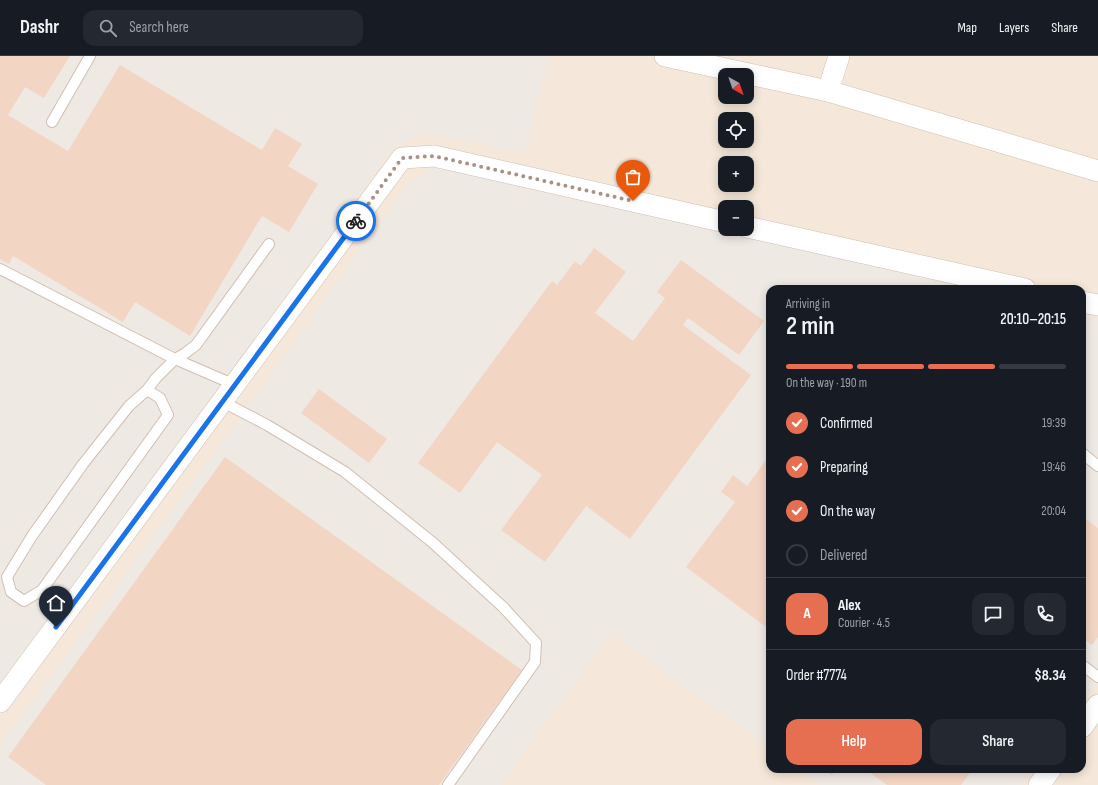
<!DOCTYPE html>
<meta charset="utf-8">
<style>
:root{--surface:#171b24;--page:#242831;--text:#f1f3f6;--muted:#9ea1a6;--line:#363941;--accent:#e76f51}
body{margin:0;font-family:"Sofia Sans Condensed",sans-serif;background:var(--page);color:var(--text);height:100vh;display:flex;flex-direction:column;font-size:15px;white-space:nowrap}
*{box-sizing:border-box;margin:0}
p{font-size:13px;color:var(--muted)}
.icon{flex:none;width:22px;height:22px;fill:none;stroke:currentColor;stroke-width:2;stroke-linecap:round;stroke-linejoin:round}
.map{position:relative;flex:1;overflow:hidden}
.panel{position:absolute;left:766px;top:229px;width:320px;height:488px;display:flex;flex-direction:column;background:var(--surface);border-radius:12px;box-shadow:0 2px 10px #0003}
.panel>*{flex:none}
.needle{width:26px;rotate:140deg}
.tools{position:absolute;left:718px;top:12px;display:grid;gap:8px}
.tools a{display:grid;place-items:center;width:36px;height:36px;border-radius:8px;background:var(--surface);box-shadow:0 2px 10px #0003;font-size:20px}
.pin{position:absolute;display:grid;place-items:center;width:34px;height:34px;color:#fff;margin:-41px -17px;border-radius:50% 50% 50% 0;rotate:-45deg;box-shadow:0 0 4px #0007}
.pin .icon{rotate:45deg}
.courier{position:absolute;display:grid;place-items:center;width:40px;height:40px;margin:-20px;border:3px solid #1a73e8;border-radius:50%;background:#fff;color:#222;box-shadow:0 1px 5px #0007}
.summary em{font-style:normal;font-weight:600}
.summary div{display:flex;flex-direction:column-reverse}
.summary{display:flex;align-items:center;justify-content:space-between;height:68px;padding:0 20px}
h1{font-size:26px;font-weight:600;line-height:30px}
.bar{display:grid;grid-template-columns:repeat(4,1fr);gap:6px 4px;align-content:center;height:48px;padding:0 20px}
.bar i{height:5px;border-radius:3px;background:var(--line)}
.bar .on{background:var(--accent)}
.bar p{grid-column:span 4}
.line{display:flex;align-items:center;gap:10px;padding:0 20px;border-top:1px solid var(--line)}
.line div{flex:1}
.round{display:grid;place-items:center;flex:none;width:42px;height:42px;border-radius:12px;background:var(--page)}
ol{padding:0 20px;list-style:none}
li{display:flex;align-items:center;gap:12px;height:44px}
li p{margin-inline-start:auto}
li .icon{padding:4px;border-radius:50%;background:var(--accent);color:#fff;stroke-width:4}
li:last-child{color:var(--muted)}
li i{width:22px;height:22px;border:2px solid var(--line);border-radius:50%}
.cta{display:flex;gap:8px;margin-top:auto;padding:8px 20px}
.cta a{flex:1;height:46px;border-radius:12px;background:var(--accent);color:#fff;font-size:16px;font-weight:600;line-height:46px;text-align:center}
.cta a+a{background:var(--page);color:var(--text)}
header{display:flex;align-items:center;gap:24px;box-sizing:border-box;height:56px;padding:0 20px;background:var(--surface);border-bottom:1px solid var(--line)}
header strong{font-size:19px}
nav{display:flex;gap:22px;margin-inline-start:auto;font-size:14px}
.search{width:280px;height:36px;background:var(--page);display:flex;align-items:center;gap:10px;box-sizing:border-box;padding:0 14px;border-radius:12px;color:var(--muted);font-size:15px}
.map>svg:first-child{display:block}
.residential{fill:#f5e8da;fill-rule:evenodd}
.industrial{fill:#efe9e4}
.building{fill:#f3d5c3}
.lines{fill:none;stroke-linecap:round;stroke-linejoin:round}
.lane-casing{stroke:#d1beb0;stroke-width:12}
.street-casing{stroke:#d1beb0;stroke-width:22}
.lane{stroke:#fff;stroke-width:10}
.street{stroke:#fff;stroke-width:21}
.done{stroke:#a89285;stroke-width:4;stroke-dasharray:0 7.2}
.route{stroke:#1a73e8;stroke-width:5}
</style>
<header>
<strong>Dashr</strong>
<div class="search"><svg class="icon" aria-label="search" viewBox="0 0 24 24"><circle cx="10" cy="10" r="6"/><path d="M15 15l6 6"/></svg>Search here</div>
<nav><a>Map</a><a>Layers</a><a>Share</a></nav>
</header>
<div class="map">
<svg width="1098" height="729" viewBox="0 0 1098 729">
<rect width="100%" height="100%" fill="#fdf6ec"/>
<path class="residential" d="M0 0H1098V729H0ZM725 19H747V41H725ZM725 63H747V85H725ZM725 107H747V129H725ZM725 151H747V173H725ZM770 233H1082V713H770Z"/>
<path class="industrial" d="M0 0H549L525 97 426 77 393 91 213 341 0 630Z
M437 108 971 233H770V692L611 578 500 729H0V690L264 328 404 131Z
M1082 259 1098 263V625L1082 647Z
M799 713H1033L1021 729H821Z"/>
<path class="building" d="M0 0H70L44 42 25 31 8 59 68 95 120 9 262 94 275 72 302 88 288 110 318 128 289 176 262 160 190 280 135 246 123 266 13 200 9 208 0 203Z
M594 192 626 216 595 257 633 285 665 242 657 236 681 204 764 265 739 299 688 262 683 269 751 319 630 483 586 450 545 506 501 474 542 419 497 386 460 437 418 407 552 225 557 229 575 205 581 210Z
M319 333 387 383 369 407 301 357Z
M225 401 522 614 439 729H46L8 701Z
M766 404 770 407V574L686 511 735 446 721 436 733 419 747 430Z
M1082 460 1098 472V581L1092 589 1082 582Z
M824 713H836L832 719Z
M865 713H973L961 729H887Z"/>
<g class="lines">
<g class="lane-casing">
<path id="lane" d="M52 66 90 0
M0 213 175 303 184 298 196 289 269 188
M147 334 160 342 168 359 42 534 24 545 11 536 7 521 32 480 83 408 129 350 147 334 156 322 175 303 235 329
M223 346 267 369 345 416 432 486 503 551 536 587 535 606 448 729
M1082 397 1098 410
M1082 609 1098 621"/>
</g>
<g class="street-casing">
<path id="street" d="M665 0 828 35 1098 115
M828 35 839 0
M747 171 1025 233
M1082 246 1098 249
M0 646 402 102 434 100 725 166
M1082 671 1098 649
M1039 729 1051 713"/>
</g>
<use href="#lane" class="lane"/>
<use href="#street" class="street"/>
</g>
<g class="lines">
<path class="done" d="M356 165 402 102 434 100 633 145"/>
<path class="route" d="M56 571 356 165"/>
</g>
</svg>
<div class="tools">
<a><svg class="needle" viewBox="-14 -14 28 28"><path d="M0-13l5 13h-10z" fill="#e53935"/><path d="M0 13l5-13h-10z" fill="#9ea1a6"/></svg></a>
<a><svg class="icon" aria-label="locate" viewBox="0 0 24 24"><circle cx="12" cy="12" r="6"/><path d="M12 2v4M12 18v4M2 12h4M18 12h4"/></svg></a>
<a>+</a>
<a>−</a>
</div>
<div class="pin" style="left:633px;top:145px;background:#ea580c"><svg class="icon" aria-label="bag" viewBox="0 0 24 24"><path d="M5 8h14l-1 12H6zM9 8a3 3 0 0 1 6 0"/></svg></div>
<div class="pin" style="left:56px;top:571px;background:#1f2937"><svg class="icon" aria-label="home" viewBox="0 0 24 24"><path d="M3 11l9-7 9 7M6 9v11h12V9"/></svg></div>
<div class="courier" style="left:356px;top:165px"><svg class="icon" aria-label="bike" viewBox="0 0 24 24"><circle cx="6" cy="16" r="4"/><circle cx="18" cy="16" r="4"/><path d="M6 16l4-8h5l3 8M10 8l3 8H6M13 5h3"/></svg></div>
<section class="panel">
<div class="summary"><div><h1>2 min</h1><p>Arriving in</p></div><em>20:10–20:15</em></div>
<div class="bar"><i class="on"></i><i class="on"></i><i class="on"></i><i></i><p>On the way · 190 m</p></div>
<ol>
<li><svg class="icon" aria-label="check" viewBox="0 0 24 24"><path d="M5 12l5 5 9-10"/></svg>Confirmed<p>19:39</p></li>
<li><svg class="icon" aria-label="check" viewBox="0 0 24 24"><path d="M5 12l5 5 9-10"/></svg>Preparing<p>19:46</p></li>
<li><svg class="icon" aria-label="check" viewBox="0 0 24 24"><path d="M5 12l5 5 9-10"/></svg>On the way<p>20:04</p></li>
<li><i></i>Delivered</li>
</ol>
<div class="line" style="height:72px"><b class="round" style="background:var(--accent);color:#fff">A</b><div><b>Alex</b><p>Courier · 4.5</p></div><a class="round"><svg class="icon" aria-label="chat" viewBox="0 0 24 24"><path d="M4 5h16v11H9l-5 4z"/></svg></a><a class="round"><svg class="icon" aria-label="phone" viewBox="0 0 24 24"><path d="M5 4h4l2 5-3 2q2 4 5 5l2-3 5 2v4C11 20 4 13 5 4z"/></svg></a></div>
<div class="line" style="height:52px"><div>Order #7774</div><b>$8.34</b></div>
<div class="cta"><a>Help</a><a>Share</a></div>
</section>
</div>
